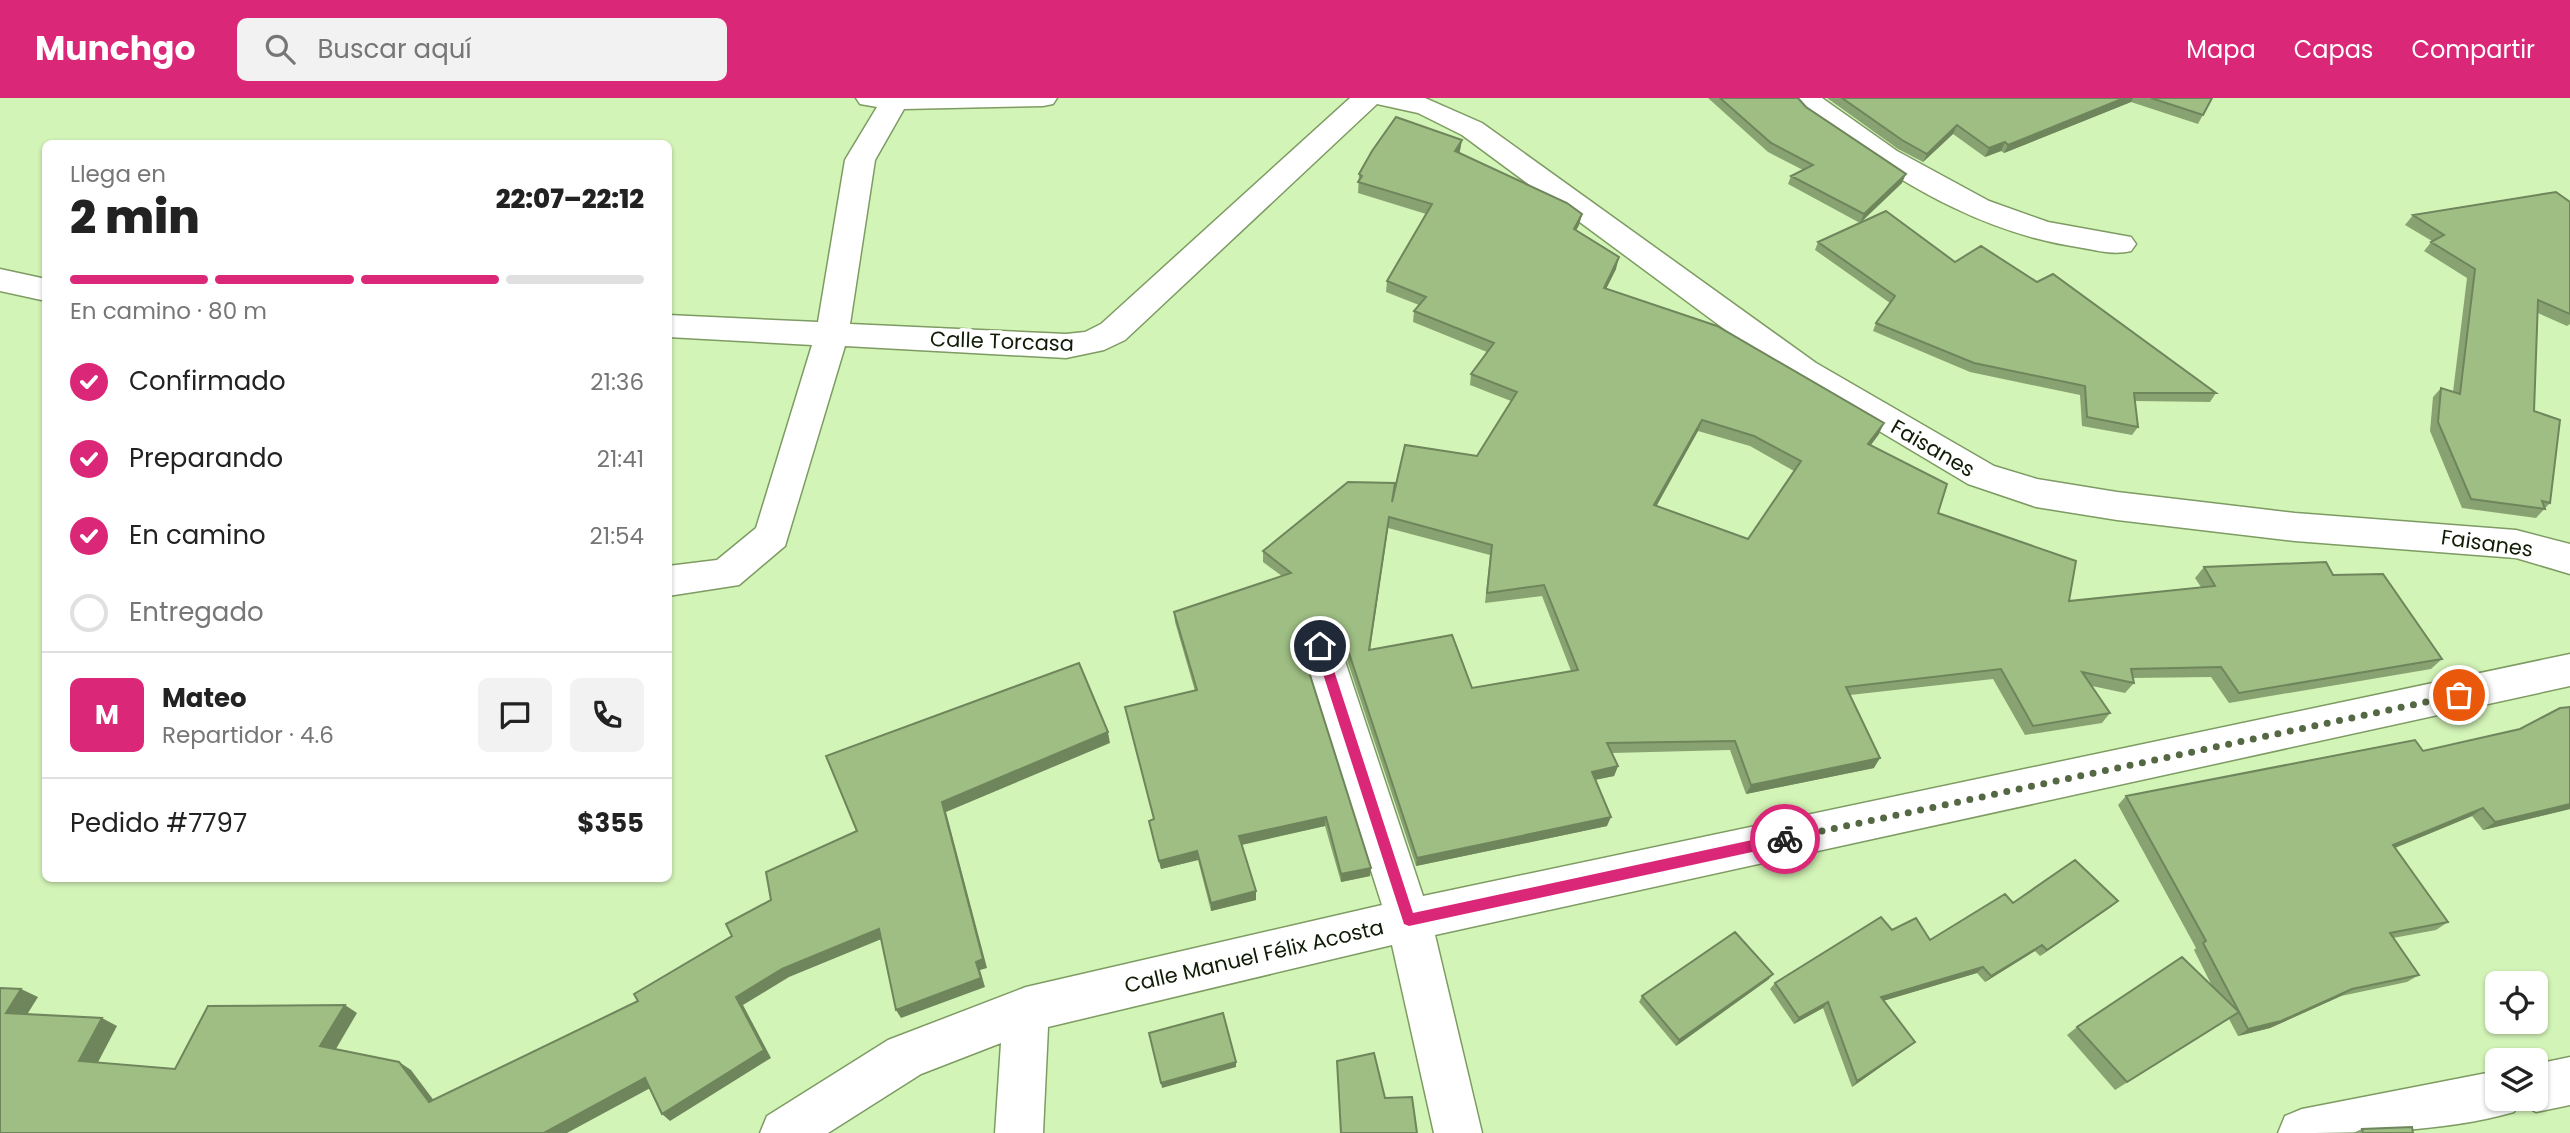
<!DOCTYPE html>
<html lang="es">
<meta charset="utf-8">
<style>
:root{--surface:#fff;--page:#f2f2f2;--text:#222;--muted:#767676;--line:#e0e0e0;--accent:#db2777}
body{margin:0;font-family:Poppins,sans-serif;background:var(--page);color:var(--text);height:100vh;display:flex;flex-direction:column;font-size:26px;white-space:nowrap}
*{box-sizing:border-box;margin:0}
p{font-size:23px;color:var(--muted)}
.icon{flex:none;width:38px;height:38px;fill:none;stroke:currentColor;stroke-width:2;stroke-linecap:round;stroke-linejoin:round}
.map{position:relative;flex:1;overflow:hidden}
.sheet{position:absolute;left:42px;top:42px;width:630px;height:742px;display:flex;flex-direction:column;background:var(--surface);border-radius:10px;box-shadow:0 2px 5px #0004}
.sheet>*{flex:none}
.tools{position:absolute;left:2485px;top:873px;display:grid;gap:14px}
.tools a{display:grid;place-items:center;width:63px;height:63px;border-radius:10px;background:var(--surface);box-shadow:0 2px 5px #0004;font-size:35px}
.pin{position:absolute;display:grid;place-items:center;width:60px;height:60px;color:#fff;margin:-30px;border:4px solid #fff;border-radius:50%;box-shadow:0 2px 7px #0007}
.courier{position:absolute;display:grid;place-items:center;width:70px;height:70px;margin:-35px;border:5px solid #db2777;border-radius:50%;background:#fff;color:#222;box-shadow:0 2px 9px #0007}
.summary em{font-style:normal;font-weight:800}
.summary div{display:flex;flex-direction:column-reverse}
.summary{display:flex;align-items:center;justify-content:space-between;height:119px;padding:0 28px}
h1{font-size:46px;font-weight:800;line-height:52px}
.bar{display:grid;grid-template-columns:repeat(4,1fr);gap:10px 7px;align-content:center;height:84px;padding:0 28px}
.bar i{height:9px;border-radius:5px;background:var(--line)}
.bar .on{background:var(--accent)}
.bar p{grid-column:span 4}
.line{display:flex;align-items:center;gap:18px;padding:0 28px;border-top:2px solid var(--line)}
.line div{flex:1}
.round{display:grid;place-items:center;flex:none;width:74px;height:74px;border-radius:10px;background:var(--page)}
ol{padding:0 28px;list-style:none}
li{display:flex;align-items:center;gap:21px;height:77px}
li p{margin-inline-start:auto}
li .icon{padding:7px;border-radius:50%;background:var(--accent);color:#fff;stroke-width:4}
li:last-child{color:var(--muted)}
li i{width:38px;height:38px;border:4px solid var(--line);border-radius:50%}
header{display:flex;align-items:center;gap:42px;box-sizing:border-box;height:98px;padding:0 35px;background:var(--accent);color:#fff}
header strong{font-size:33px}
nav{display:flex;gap:38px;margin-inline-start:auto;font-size:24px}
.search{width:490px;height:63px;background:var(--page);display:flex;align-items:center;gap:18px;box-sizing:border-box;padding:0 24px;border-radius:10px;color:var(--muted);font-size:26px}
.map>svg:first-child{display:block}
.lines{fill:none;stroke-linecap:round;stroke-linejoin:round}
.minor-casing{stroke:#7d9b62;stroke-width:3}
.minor{fill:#fff;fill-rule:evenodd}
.wall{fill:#88a371;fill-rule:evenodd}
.shaded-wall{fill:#6f855c}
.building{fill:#9ebe83;stroke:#6f855c;stroke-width:2;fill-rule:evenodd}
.route{fill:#db2777}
.done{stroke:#556844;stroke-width:7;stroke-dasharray:0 12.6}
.labels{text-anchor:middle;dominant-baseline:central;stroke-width:7;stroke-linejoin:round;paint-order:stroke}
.street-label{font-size:21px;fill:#111c06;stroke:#fff}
</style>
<header>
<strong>Munchgo</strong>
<div class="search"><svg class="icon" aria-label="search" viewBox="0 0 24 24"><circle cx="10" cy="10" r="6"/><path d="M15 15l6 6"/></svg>Buscar aquí</div>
<nav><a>Mapa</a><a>Capas</a><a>Compartir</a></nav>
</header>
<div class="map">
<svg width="2570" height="1035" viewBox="0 0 2570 1035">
<rect width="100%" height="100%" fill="#d3f4b7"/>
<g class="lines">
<g class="minor-casing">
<path id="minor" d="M856 0H1057L1053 6 1043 8 904 11 875 62 850 226 1066 236 1085 234 1101 226 1350 0H1425L1482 25 1816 265 1994 368 2037 381 2117 394 2295 415 2516 432 2570 446V476L2516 460 2295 443 2117 422 2036 409 1968 386 1792 281 1462 37 1418 15 1377 6 1125 242 1104 252 1066 260 845 248 785 448 739 487 668 498V468L717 462 756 430 812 247 668 239V217L818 224 845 62 877 9 860 6Z
M1790 0H1822L1897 53 1989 103 2048 124 2131 139 2136 146 2131 153C2115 157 2099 153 2083 150 1991 137 1910 92 1836 37 1821 26 1800 15 1790 0Z
M0 171 46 181V203L0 193Z
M1320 532 1334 537 1340 548 1423 798 2570 556V588L1435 837 1482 1035H1434L1392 847 1048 929 1043 1035H995L1001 945 921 976 828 1035H760L767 1018 888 942 1026 889 1382 807 1300 548 1306 537Z
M2570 959V1007L2536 1014 2518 1004 2514 1014C2441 1035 2355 1035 2278 1035L2285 1018 2302 1011 2497 973V1001H2536V966Z"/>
</g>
<use href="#minor" class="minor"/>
</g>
<path class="wall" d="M1708 0H1798L1806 9 1902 85 1860 125 1955 164 2037 184 2216 295 2210 304 2135 303 2138 329 2132 337 2082 328 2080 297 1970 274 1873 233 1876 225 1890 205 1815 152 1818 144 1860 125 1788 86 1791 78 1803 72 1768 54Z
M1827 0H2212L2198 26 2131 4 2004 55 2001 53 1985 59 1953 36 1923 64 1898 51Z
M1462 42 1459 55 1582 116 1579 127 1576 132 1616 171 1606 191 1879 336 1871 347 1938 415 2069 503 2201 489 2195 480 2204 469 2333 477 2442 561 2431 571 2229 605 2211 579 2133 580 2134 585 2125 595 2092 588 2110 615 2102 625 2025 637 1993 581 1850 597 1874 670 1746 696 1730 652 1612 655 1618 668 1614 678 1595 682 1607 728 1416 768 1342 547 1335 535 1319 530 1304 536 1299 545 1371 770 1370 778 1341 784 1325 728 1242 747 1256 802 1211 813 1198 762 1161 771 1149 723 1154 722 1125 609 1195 593 1175 524 1174 514 1282 478 1263 464V453L1394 396 1477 358 1511 303 1470 287 1471 276 1487 254 1413 224 1414 213 1419 207 1386 194 1387 183 1426 116 1358 95 1359 76ZM1698 333 1750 348 1794 373 1748 441 1656 408ZM1388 430 1490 457 1485 505 1542 498 1571 573 1472 590 1370 552Z
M2570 104V226L2567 228 2538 215 2534 313 2550 405 2536 420 2462 410 2430 333 2433 299 2441 290 2453 294 2467 180 2424 153 2432 143 2405 127 2413 117Z
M2423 653 2570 711 2483 732 2472 718 2395 750 2448 824 2436 832 2393 840 2419 877 2407 884 2341 898 2270 930 2238 938 2229 921 2115 992 2067 937 2077 929 2212 888 2194 852 2196 850 2118 707 2126 698Z
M2118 803 2111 809 2040 858 2035 853 1985 884 1977 875 1883 903 1909 949 1852 989 1823 910 1794 926 1770 891 1775 885 1892 832 1930 842 2013 805Z
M1769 881 1676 948 1639 904 1642 898Z
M2362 1031 2413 1035H2353Z"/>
<path class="shaded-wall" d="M2124 0H2133L2131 4 2004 55 2008 47Z
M1957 27 1953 36 1923 64 1927 56Z
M1462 42 1460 53 1454 64 1455 53Z
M2005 44 2001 53 1985 59 1989 50Z
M1906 76 1902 85 1860 125 1864 116Z
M1582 116 1579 127 1571 142 1574 131Z
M1619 159 1616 171 1601 201 1604 190Z
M1702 322 1698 333 1651 418 1654 407Z
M1884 325 1879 336 1863 357 1868 346Z
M1389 419 1388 430 1368 562 1369 552Z
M1319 519V530L1304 536 1298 549V539L1304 526Z
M1108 634 1110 645 946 714 987 870 980 872 985 889 901 920 896 912 976 864 942 704Z
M1880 660 1874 670 1746 696 1751 687Z
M1618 668 1614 678 1589 683 1592 674Z
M2570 706V711L2483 732 2495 724Z
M2483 710 2472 718 2382 755 2393 747Z
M1326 719 1325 728 1240 747 1239 738Z
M1611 719 1607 728 1416 768 1417 760Z
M1197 753 1198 762 1161 771 1159 763Z
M1371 770 1370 778 1341 784V776Z
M1256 793V802L1211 813V805Z
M2118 803 2111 809 2040 858 2047 852Z
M879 831 884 840 789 879 743 907 771 960 670 1023 662 1016 736 899 782 871Z
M2042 847 2035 853 1985 884 1991 878Z
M1983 869 1977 875 1876 905 1881 899Z
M1773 876 1769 881 1676 948 1679 942Z
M21 891 38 899 23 923 6 915Z
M2352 891 2341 898 2270 930 2238 938 2248 931Z
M1828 904 1823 910 1794 926 1799 920Z
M345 907 357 915 333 956 320 948Z
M102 920 117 928 95 970 79 963Z
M1915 944 1909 949 1852 989 1857 983Z
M399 964 411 972 441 1012 429 1004Z
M1236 964V969L1162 990 1161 985Z
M645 980 654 988 567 1035H544Z"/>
<path class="building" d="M1720 0H1798L1806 9 1906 76 1864 116 1791 78 1813 67 1771 45Z
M1842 0H2124L2008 47 2005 44 1989 50 1957 27 1927 56 1902 42Z
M2151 0H2212L2203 17Z
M1396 19 1462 42 1455 53 1567 105 1582 116 1574 131 1619 159 1604 190 1717 228 1884 325 1868 346 1947 386 1938 415 2076 463 2069 503 2215 488 2204 469 2326 464 2333 477 2383 476 2442 561 2239 595 2221 569 2131 571 2134 585 2082 574 2110 615 2033 628 2001 571 1846 589 1880 660 1751 687 1735 643 1607 645 1618 668 1592 674 1611 719 1417 760 1343 537 1335 524 1319 519 1304 526 1298 539 1371 770 1341 776 1326 719 1239 738 1256 793 1211 805 1197 753 1159 763 1149 723 1154 721 1125 609 1197 592 1174 514 1291 475 1263 453 1348 384 1395 385 1392 404 1405 347 1477 358 1517 294 1471 276 1494 245 1414 213 1426 199 1387 183 1432 106 1358 84 1362 78 1359 76 1372 53ZM1702 322 1754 338 1801 363 1748 441 1654 407ZM1389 419 1492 447 1487 495 1544 487 1578 572 1472 590 1452 537 1369 552Z
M2556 94 2570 104V216L2538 202 2534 313 2560 322 2550 405 2542 403 2545 411 2471 401 2438 324 2441 290 2460 296 2475 171 2431 144 2444 137 2413 117Z
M1886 113 1955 164 1981 148 2037 184 2053 176 2216 295H2134L2138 329 2087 319 2085 288 1974 265 1876 225 1895 198 1818 144Z
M1079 565 1108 634 942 704 983 861 976 864 981 880 896 912 879 831 782 871 736 899 764 952 662 1016 645 980 544 1035H0V890L21 891 6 915 102 920 79 963 175 971 208 908 345 907 320 948 399 964 429 1004 638 903 634 896 732 838 726 826 771 802 766 774 857 733 826 658Z
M2570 609V706L2495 724 2483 710 2393 747 2448 824 2390 835 2419 877 2352 891 2281 923 2248 931 2203 845 2206 843 2126 698 2415 642 2423 653 2520 631 2560 610Z
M2075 762 2118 803 2047 852 2042 847 1991 878 1983 869 1881 899 1915 944 1857 983 1828 904 1799 920 1775 885 1881 819 1892 832 1916 820 1930 842 2005 796 2013 805Z
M1735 834 1773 876 1679 942 1642 898Z
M2182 859 2239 914 2127 984 2077 929Z
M1223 915 1236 964 1161 985 1149 935Z
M1374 955 1385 1000 1412 999 1417 1035H1341L1337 963Z
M2412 1029 2413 1035H2363L2362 1031Z"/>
<path class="route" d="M1320 543 1326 548 1413 815 1785 735 1791 741 1785 747 1409 828 1404 826 1314 548Z"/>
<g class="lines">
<path class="done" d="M1785 741 2459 597"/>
</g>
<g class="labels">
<g class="street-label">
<text transform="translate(1002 243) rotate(2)">Calle Torcasa</text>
<text transform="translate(1933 350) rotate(30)">Faisanes</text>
<text transform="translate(2487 445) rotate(8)">Faisanes</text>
<text transform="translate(1254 858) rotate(-13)">Calle Manuel Félix Acosta</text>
</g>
</g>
</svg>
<div class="tools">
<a><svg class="icon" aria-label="locate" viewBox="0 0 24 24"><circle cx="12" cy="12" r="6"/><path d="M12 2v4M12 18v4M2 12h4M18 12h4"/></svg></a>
<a><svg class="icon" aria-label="layers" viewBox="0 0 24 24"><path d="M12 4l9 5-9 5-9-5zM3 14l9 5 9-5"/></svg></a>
</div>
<div class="pin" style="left:2459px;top:597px;background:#ea580c"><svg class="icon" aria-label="bag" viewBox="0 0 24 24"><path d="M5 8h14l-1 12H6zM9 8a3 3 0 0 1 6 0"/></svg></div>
<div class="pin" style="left:1320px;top:548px;background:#1f2937"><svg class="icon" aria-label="home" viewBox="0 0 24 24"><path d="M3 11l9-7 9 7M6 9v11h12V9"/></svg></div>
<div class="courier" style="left:1785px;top:741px"><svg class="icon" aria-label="bike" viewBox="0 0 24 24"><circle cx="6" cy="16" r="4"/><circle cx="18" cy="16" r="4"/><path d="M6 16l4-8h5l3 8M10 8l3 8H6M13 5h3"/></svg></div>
<section class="sheet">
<div class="summary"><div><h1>2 min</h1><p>Llega en</p></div><em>22:07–22:12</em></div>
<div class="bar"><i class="on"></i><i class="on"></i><i class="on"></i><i></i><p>En camino · 80 m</p></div>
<ol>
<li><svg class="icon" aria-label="check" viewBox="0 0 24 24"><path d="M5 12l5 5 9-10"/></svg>Confirmado<p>21:36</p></li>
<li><svg class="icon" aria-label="check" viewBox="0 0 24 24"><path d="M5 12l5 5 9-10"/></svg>Preparando<p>21:41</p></li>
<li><svg class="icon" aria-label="check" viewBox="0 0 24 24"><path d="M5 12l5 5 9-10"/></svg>En camino<p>21:54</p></li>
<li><i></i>Entregado</li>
</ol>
<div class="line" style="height:126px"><b class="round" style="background:var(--accent);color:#fff">M</b><div><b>Mateo</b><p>Repartidor · 4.6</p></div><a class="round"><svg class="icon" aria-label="chat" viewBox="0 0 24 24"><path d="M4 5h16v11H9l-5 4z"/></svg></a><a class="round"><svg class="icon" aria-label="phone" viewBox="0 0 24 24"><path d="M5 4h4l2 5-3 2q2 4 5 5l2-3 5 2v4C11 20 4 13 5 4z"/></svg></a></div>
<div class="line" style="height:91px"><div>Pedido #7797</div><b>$355</b></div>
</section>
</div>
